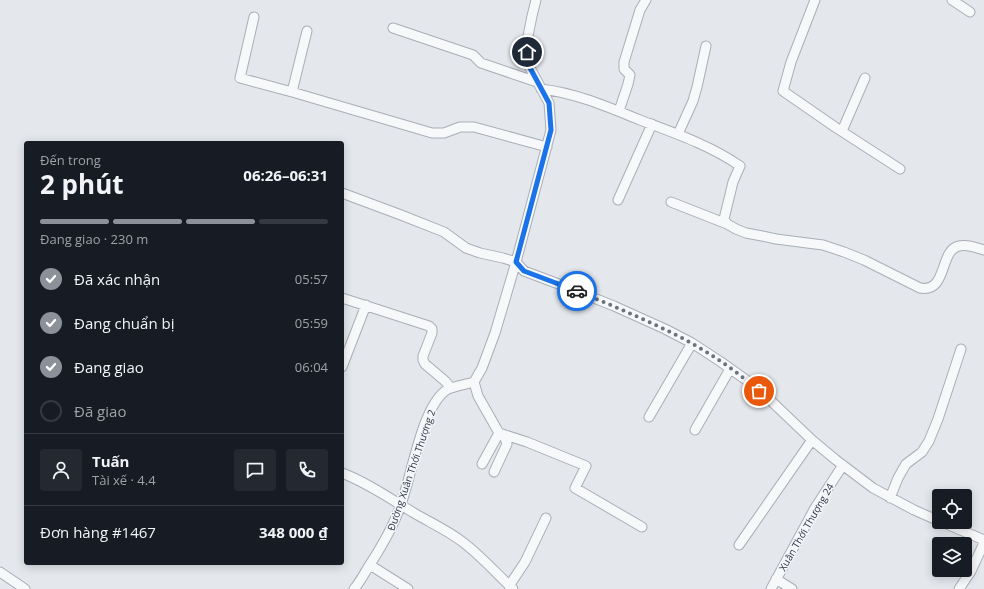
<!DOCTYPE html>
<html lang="vi">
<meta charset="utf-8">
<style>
:root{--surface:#171b24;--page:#242831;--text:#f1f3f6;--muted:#9ea1a6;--line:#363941;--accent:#8c9099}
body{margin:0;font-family:"Open Sans",sans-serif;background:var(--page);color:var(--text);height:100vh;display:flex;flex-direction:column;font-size:15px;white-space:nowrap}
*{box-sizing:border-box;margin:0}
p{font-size:13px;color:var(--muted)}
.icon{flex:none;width:22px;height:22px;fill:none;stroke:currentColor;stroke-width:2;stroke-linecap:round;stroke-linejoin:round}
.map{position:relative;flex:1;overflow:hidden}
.drawer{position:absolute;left:24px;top:141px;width:320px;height:424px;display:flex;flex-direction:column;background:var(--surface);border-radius:4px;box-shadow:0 2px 10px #0003}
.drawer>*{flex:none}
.buttons{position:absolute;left:932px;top:489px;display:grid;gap:8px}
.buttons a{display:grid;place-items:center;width:40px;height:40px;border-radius:4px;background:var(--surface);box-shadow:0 2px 10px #0003;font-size:20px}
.pin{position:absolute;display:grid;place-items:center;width:34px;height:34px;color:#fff;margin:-17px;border:2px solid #fff;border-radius:50%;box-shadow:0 1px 4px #0007}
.courier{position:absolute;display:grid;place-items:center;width:40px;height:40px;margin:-20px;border:3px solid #1a73e8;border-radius:50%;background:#fff;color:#222;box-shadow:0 1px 5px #0007}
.overview em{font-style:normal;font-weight:700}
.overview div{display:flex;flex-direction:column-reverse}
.overview{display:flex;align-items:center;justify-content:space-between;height:68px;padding:0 16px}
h1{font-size:26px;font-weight:700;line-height:30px}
.bar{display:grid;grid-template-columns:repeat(4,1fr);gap:6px 4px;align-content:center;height:48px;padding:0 16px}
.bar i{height:5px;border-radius:3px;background:var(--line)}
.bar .on{background:var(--accent)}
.bar p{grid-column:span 4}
.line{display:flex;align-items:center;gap:10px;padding:0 16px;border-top:1px solid var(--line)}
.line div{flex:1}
.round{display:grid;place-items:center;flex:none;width:42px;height:42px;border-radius:4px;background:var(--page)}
ol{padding:0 16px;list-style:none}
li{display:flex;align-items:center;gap:12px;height:44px}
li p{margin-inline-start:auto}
li .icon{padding:4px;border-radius:50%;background:var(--accent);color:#fff;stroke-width:4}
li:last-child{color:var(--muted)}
li i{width:22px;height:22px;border:2px solid var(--line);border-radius:50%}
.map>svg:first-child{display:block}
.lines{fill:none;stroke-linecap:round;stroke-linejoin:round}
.street-casing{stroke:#a9aeb7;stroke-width:11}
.street{stroke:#f7f8fa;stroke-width:9}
.done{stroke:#6c737f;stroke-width:4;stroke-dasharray:0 7.2}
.route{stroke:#1a73e8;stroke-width:5}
.labels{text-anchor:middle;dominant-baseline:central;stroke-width:3;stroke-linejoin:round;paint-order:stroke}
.street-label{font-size:10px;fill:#2b3445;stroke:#f4f6f9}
</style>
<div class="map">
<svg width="984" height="589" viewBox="0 0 984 589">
<rect width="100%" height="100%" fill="#e4e7ec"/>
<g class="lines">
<g class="street-casing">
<path id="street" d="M815 0 791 62 783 91 835 127 900 169
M952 0 970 12
M254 17 240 78 292 92 432 133H444L460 127H474L547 147
M393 28 473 55 481 63 537 82
M541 89C576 93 608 107 640 120 674 133 710 145 740 166L733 182 724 219 727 224 736 229 746 233 762 236 776 239 823 245 844 252 864 260 920 288C948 293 939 250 959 246 968 244 977 248 984 250
M292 92 307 31
M619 111 628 84 630 75 624 69V62L640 10 646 0
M842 131 865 78
M678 134 693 101 697 87 706 46
M342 193 401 215 444 232 466 248 480 253 503 258 516 262
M618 200 652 124
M671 202 727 224
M516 262 524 271 556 283 614 306 665 329 692 343 721 362 749 382 769 399 812 440 836 460 873 488 914 510 939 521
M342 298 429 326 432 329V333L423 356V360L425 364 445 381 451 388
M342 367 366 305
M474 382 478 396 499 433 527 442 586 466 575 488 642 527
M649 417 692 343
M695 430 730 369
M482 464 499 433
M494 472 507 444 504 435
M342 473C368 483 391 499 414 513 431 523 449 531 464 543 482 557 497 574 513 589
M890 498 898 478 906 464 922 452 929 441 938 419 961 349
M942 522 984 540
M739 545 812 440
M370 565 408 589
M0 572 25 589
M776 579 792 589
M509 586 525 562 546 518
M354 589C360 582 364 574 369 566 382 546 394 526 401 504 412 475 421 410 445 391 449 387 467 384 474 382L482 368 495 333 516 262 551 130 549 103 529 66 527 52 528 36 532 16 536 0
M771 589 815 508 843 465
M959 589 971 571 984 543"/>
</g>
<use href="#street" class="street"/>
</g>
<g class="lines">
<path class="done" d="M577 291C606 303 635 315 664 329 698 345 731 366 759 391"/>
<path class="route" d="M527 52 529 66 549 103 551 130 516 262 524 271 577 291"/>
</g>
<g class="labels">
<g class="street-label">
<text transform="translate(411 470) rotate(-71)">Đường Xuân Thới Thượng 2</text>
<text transform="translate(806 527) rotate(-60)">Xuân Thới Thượng 24</text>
</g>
</g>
</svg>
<div class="buttons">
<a><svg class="icon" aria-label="locate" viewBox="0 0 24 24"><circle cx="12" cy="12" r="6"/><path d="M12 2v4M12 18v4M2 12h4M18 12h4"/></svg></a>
<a><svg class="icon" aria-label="layers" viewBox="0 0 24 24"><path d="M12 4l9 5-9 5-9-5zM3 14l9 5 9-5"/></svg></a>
</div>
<div class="pin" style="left:759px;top:391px;background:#ea580c"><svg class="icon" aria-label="bag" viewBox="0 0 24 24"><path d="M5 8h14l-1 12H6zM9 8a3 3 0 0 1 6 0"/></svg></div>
<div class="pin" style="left:527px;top:52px;background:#1f2937"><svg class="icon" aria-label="home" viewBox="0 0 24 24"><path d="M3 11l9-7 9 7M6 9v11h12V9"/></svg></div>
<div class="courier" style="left:577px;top:291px"><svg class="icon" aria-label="car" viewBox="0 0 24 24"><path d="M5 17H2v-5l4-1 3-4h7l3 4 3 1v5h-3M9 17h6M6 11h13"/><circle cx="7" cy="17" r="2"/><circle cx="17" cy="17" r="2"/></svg></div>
<section class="drawer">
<div class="overview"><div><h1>2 phút</h1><p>Đến trong</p></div><em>06:26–06:31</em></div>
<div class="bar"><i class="on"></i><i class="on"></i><i class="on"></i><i></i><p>Đang giao · 230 m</p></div>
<ol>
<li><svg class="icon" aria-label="check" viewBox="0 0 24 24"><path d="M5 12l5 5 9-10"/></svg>Đã xác nhận<p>05:57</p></li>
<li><svg class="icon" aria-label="check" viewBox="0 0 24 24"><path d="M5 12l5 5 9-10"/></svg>Đang chuẩn bị<p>05:59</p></li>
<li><svg class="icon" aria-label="check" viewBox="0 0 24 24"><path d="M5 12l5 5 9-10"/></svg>Đang giao<p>06:04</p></li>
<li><i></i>Đã giao</li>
</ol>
<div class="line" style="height:72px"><a class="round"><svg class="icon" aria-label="person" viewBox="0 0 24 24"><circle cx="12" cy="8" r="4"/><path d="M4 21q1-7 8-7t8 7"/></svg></a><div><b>Tuấn</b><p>Tài xế · 4.4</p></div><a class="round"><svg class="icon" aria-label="chat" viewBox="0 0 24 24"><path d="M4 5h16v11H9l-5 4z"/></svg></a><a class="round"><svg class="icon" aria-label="phone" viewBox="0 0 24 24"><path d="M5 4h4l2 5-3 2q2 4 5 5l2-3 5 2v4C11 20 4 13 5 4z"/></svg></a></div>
<div class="line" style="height:52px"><div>Đơn hàng #1467</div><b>348 000 ₫</b></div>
</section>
</div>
